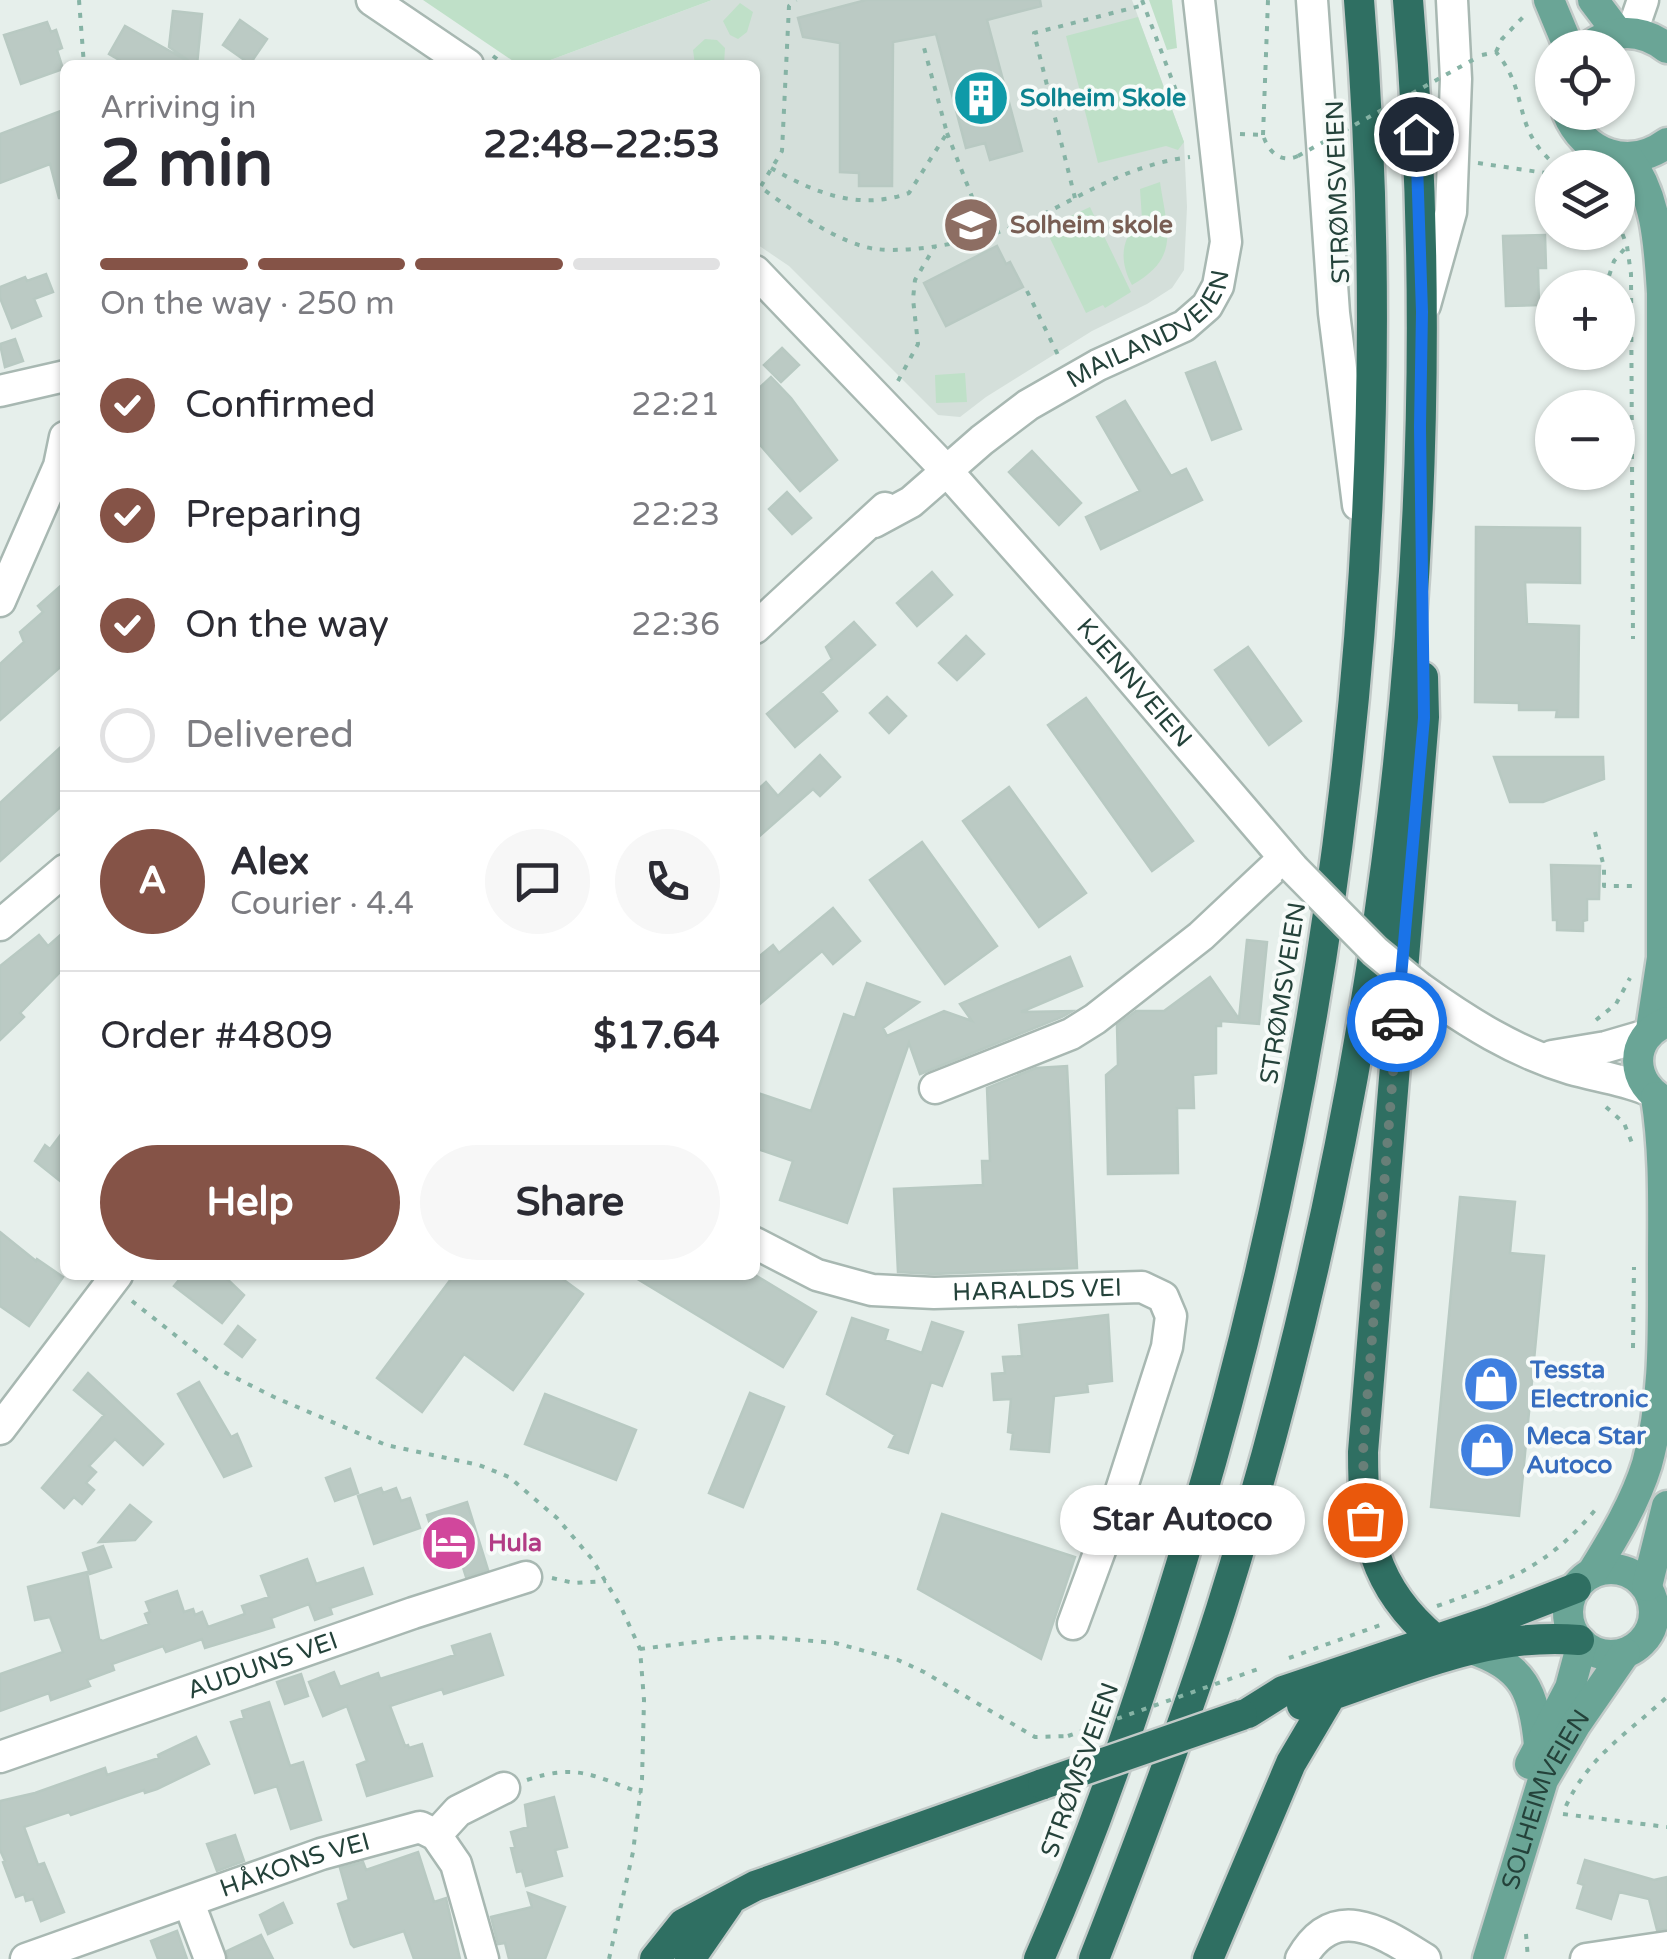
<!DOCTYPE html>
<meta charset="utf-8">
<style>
:root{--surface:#fff;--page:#f7f7f7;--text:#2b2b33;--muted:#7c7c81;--line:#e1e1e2;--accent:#855347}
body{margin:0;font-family:"Varela Round",sans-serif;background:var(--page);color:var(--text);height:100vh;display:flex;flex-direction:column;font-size:38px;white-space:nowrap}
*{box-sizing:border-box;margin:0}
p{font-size:32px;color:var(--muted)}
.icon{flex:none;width:55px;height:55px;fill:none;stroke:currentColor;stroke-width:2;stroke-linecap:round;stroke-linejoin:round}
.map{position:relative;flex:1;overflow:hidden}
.sheet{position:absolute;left:60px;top:60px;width:700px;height:1220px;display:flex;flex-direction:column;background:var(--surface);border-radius:15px;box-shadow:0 2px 8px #0004}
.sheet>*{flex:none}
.tools{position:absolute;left:1535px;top:30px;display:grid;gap:20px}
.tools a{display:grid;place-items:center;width:100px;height:100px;border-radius:50%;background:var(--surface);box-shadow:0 2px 8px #0004;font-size:50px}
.pin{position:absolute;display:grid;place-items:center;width:85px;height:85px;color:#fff;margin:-42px;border:5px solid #fff;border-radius:50%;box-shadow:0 2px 10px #0007}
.courier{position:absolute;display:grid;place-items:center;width:100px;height:100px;margin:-50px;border:8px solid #1a73e8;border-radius:50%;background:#fff;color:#222;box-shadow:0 2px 12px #0007}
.bubble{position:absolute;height:70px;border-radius:35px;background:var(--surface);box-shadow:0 2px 8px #0004;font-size:32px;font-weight:700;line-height:70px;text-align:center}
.overview em{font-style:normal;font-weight:700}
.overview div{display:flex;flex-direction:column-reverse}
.overview{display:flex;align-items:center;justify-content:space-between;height:170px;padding:0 40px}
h1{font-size:65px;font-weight:700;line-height:75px}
.bar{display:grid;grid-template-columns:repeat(4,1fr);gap:15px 10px;align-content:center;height:120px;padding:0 40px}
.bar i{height:12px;border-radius:8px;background:var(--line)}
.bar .active{background:var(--accent)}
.bar p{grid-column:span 4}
.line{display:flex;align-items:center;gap:25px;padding:0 40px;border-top:2px solid var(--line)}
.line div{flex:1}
.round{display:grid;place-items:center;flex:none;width:105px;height:105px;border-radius:52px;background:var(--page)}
ol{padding:0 40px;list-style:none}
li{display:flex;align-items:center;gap:30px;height:110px}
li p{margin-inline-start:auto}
li .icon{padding:10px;border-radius:50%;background:var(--accent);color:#fff;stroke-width:4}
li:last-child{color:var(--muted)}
li i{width:55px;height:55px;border:5px solid var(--line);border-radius:50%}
.button{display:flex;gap:20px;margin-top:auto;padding:20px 40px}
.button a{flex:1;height:115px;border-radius:60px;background:var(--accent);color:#fff;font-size:40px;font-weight:700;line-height:115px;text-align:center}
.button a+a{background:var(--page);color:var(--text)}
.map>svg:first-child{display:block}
.built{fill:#d4dfda}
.green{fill:#bfe0c8}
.building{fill:#bbcac4;stroke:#b8c9c2;stroke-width:2.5}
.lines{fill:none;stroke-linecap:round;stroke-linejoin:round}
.minor-casing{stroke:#a8b8b2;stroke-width:35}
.major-casing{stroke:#c2cac8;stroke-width:35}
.highway-casing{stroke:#c2cac8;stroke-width:35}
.path{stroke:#86b3a5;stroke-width:4;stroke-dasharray:5 8;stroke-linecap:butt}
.minor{stroke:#fff;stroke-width:30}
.major{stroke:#6aa596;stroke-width:30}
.highway{stroke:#2f6f62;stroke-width:30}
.minor-bridge-casing{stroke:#a8b8b2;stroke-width:35;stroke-linecap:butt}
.highway-bridge-casing{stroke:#c2cac8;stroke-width:35;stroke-linecap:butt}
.path-bridge{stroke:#86b3a5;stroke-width:4;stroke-dasharray:5 8;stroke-linecap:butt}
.minor-bridge{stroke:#fff;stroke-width:30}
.highway-bridge{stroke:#2f6f62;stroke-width:30}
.done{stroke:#687f78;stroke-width:10;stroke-dasharray:0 18}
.route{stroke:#1a73e8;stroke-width:12}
.labels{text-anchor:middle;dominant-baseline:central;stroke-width:8;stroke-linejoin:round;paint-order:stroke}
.culture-label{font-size:25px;font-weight:bold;fill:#0d838f;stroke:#f7fbf9;text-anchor:start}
.street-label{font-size:25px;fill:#24423a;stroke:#f7fbf9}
.education-label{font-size:25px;font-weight:bold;fill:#785e54;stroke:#f7fbf9;text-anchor:start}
.shop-label{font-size:25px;font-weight:bold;fill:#366cbe;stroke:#f7fbf9;text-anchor:start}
.hotel-label{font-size:25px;font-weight:bold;fill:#b23c85;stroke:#f7fbf9;text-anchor:start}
</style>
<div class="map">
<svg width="1667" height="1959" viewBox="0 0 1667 1959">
<rect width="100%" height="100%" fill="#e6efeb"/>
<path class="built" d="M712 0H1132L1184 142 1187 207 1184 270 1172 288 1147 304 1092 331 986 397 960 417 938 415 789 266 755 243V65H537Z"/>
<path class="green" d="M423 0H712L537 65H519Z
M1149 0H1172L1177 48 1167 50Z
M740 3 753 12 747 32 738 39 730 35 723 21Z
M1138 17 1184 142 1178 150 1166 146 1098 163 1066 36Z
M705 39 717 40 725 48 724 65H695L693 50Z
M1160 182C1167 231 1181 257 1132 285 1119 261 1120 238 1142 219L1140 189Z
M1090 207 1131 292 1105 308 1103 305 1086 313 1045 228Z
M965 373 967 402 936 403 935 375Z"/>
<path class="building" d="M866 0H1040L1041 6 987 20 1022 151 990 160 985 143 966 148 936 34 893 42 892 186H859V173L840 172V43L803 37 798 18Z
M173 11 202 14 197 65H128L109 54 125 26 193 64 169 47Z
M240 20 267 39 250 64 223 45Z
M47 22 51 32 56 30 62 48 57 50 63 69 21 84 4 35Z
M61 111 65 123V198H59L50 164 0 183V134Z
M1545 235 1546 268H1538L1539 305 1506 306 1503 236Z
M997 246 1006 264 1010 262 1023 287 946 326 924 283Z
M46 274 53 292 34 299 41 316 12 328 0 298V287L25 277 27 281Z
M15 339 23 361 5 367 0 344Z
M782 348 799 365 781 382 764 365Z
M1215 362 1241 429 1212 440 1186 373Z
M771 377 791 398 837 460 800 491 755 439V392Z
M1125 401 1171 476 1186 469 1202 500 1101 549 1086 517 1140 491 1097 417Z
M1032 451 1081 503 1059 525 1009 472Z
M787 492 811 518 792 534 769 509Z
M1476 527 1580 528V583L1525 582 1527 624 1579 626 1578 717H1556L1557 710H1519V703L1475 702Z
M932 572 952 595 917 626 897 603Z
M65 582V663L0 720V664L24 642 20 632 43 612 38 606Z
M854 622 875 645 821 692 837 711 795 747 767 714 832 659 826 647Z
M966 636 984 654 957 680 939 663Z
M1248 647 1301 721 1269 745 1215 670Z
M887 697 906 716 889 733 870 713Z
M1086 698 1193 841 1152 871 1048 725Z
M65 743V803L0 861V803Z
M820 755 840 777 820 796 813 789 755 840V792L766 782 778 796Z
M1494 757H1603L1604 779 1543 802H1510Z
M1009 787 1086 893 1039 927 963 821Z
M922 842 997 946 945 984 870 880Z
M1551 865 1600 866 1599 899H1587V920L1583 921V931L1557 930V920H1553Z
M833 908 860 941 833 964 822 951 755 1008V960L773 945 779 953Z
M65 931V967L20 1013 24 1017 0 1040V966L39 935 48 946Z
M1247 940 1267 942 1259 1024 1221 1021V1026H1216V1073L1193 1075 1194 1108H1177L1178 1173 1108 1174 1106 1075 1118 1065 1117 1025 1136 1011H1164L1210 977 1239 1019Z
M1070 957 1082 986 1021 1012 1072 1011 1062 1017 920 1074 909 1043 847 1223 780 1200 793 1161 755 1148V1092L811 1111 844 1014 855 1018 867 983 919 1002 883 1028 887 1036 944 1011 972 1021 960 1004Z
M1067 1066 1077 1268 934 1274 898 1272 894 1189 983 1185 982 1161H990L987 1088 1036 1068Z
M65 1129V1185L35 1161 45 1145 50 1149Z
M1460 1197 1515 1202 1510 1253 1544 1256 1519 1516 1431 1507Z
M0 1232 36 1261 37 1259 63 1277 29 1326 0 1306Z
M183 1275H223L244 1295 222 1323 174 1286Z
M454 1275H557L583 1294 513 1390 464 1354 422 1412 377 1378Z
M631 1275H755L816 1312 783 1367Z
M1108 1315 1112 1381 1087 1384 1088 1392 1054 1396 1049 1452 1011 1449 1013 1433 1008 1432 1011 1399 994 1400 992 1374 1005 1373 1003 1357 1022 1356 1019 1325Z
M852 1318 888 1330 885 1340 922 1353 932 1322 963 1332 942 1386 931 1382 908 1453 889 1447 895 1435 827 1394Z
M238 1326 255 1340 242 1357 225 1344Z
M88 1373 163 1444 143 1465 115 1439 89 1466 96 1472 86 1483 94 1490 82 1504 74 1497 64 1508 42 1488 104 1415 74 1390Z
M199 1382 231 1437 237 1434 251 1466 224 1477 178 1394Z
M750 1393 784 1407 743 1507 709 1493Z
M545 1394 636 1430 616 1480 525 1444Z
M350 1469 358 1493 335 1501 326 1478Z
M381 1488 383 1493 396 1488 401 1501 410 1498 420 1528 374 1544 358 1496Z
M467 1502 488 1570 466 1577 456 1545 438 1550 427 1515Z
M130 1505 151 1522 135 1540 99 1542Z
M942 1514 1075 1557 1041 1659 918 1589Z
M103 1546 111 1567 90 1574 83 1553Z
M307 1559 316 1584 363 1568 372 1594 330 1608 332 1614 315 1620 309 1604 271 1618 274 1627 205 1648 202 1639 166 1652 163 1646 112 1664 114 1670 87 1680 90 1686 51 1700 49 1693 0 1711V1674L63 1652 50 1617 35 1620 28 1587 87 1572 99 1639 103 1641 149 1624 145 1614 150 1612 146 1602 177 1591 184 1612 193 1609 195 1615 202 1612 208 1627 245 1614 242 1606 269 1597 261 1576Z
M490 1634 503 1675 444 1694 442 1689 390 1706 405 1746 408 1745 409 1748 422 1744 432 1776 367 1796 357 1765 367 1761 347 1706 323 1716 309 1682 334 1672 340 1687 378 1673 380 1679 455 1655 452 1646Z
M301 1674 308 1696 285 1704 277 1682Z
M269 1702 290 1766 303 1762 321 1820 291 1829 277 1786 255 1793 231 1722 244 1718 242 1711Z
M196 1737 209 1764 157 1789 145 1793 144 1790 71 1815 69 1812 24 1827 38 1865 44 1863 64 1912 41 1921 33 1899 26 1901 24 1894 16 1897 3 1862 5 1861 0 1850V1801L35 1793 105 1768 107 1775 159 1758 158 1755Z
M554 1797 567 1847 555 1850 562 1876 526 1886 522 1871 517 1872 511 1848 515 1847 511 1832 528 1827 525 1805Z
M235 1835 244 1861 217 1871 207 1844Z
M418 1852 434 1902 446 1898 460 1959H414L404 1931 354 1947 351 1944 338 1904 349 1900 340 1868 363 1862 366 1870Z
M1585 1860 1654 1880 1667 1877V1929L1657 1930 1649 1899 1619 1892 1611 1919 1577 1908 1584 1885 1578 1883Z
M528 1893 565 1907 545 1959H509L505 1943 498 1944 491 1917 532 1907Z
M283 1903 292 1923 268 1934 260 1915Z
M177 1931 187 1959H158L151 1941Z
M261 1935 273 1959H228L227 1951Z"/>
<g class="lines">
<g class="minor-casing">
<g id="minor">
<path d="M372 0 468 65"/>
<path d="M1312 0 1334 313 1358 505"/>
<path d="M1632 32 1643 0"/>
<path id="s1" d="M755 271 947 471 1115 660 1293 868"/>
<path d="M1425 305 1451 212 1456 79 1452 0"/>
<path d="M0 391 65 376"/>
<path id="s2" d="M874 522 911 502 982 440 1028 405 1098 365 1184 326 1207 306 1218 286 1226 242 1199 0"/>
<path d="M0 601 59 466 65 437"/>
<path d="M755 628 885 508"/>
<path d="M0 925 65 870"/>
<path d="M1420 988C1467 1022 1515 1052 1571 1069 1596 1076 1621 1079 1646 1089"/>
<path d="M1552 1056 1606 1047 1647 1035"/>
<path d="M935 1088 1071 1034 1095 1019 1201 936 1284 858"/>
<path id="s3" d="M755 1243 817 1275 872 1290 934 1293 1142 1287 1163 1297 1171 1316 1167 1347 1113 1515 1073 1624"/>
<path d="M0 1429 117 1275"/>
<path id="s4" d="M0 1757 413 1613 526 1577"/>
<path d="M436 1835 458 1811 504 1788"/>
<path d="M189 1903 210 1959"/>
<path id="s5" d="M26 1959 321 1854 420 1827 436 1835 456 1864 483 1959"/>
<path d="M1301 1959C1335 1899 1383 1933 1425 1959"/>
<path d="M1586 1959 1667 1947"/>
</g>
</g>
<g class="major-casing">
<g id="major">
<path d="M1549 0 1569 48"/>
<path d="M1593 0 1618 33"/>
<path d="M1587 48C1613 28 1641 28 1667 48"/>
<path d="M1567 112C1584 155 1629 171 1667 143"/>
<path d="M1628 158C1657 197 1659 246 1662 293V958L1651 1030"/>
<path d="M1667 1022C1627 1037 1630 1086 1667 1102"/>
<circle cx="1611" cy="1612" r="43"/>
<path d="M1592 1573C1613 1539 1635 1503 1647 1464 1665 1399 1663 1331 1663 1265 1663 1209 1665 1153 1656 1097"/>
<path d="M1647 1586 1667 1506"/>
<path d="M1471 1649C1524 1666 1534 1692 1539 1745"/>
<path d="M1530 1764 1570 1688 1582 1643"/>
<path id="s6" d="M1488 1959 1543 1780 1576 1724 1625 1653"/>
</g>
</g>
<g class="highway-casing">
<path id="highway" d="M1423 677 1424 717 1363 1452C1363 1530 1372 1587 1435 1639
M1302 1705C1392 1677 1482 1631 1579 1640
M1248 1713 1283 1691 1491 1621 1576 1588
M655 1959 683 1924 755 1886 1043 1784
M690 1959 728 1904
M1039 1959C1096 1830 1141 1696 1182 1561 1336 1059 1402 524 1359 0
M1094 1959C1139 1844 1183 1728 1221 1609 1383 1093 1454 540 1408 0
M1208 1959 1291 1763 1330 1697"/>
</g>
<path class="path" d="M79 0 84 65
M1142 0 1183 109
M1496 52 1502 39 1525 15
M1482 55 1496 52C1532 96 1509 128 1559 168
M493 56 505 65
M947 133 987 235
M1240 134 1263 135C1268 151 1280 164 1298 156
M1263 135 1268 0
M1478 163 1552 174
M771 168C815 193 859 211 909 193L947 133 923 44
M755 183C784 205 840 245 876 249 919 254 995 237 1034 219 1086 193 1132 164 1190 157
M761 186 782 151 789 6 796 0
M1075 198 1034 33 1144 5
M1618 222 1627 246 1631 274 1633 639
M1605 288 1614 261 1627 246
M1027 291 1058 355
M1567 354 1589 352
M898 381 918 344 913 299 915 280 935 246
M1595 832 1604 867V886H1638
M1596 1020 1616 1004 1630 978
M1606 1107 1624 1123 1632 1143
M132 1301 218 1369 274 1397 386 1445 479 1465 509 1477 557 1518 592 1559 621 1607 640 1649 644 1700 642 1780 633 1852 609 1959
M1633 1348 1634 1267
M552 1578 574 1583 606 1581
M1437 1606C1506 1582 1548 1567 1596 1509
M640 1649 728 1638 767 1637 835 1643 898 1660 924 1672 1035 1737 1068 1736
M1289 1658 1383 1624
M527 1780C577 1763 594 1776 641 1793
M1566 1806C1588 1757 1629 1732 1667 1697
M1563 1814 1667 1827
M1526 1934 1528 1959"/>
<use href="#minor" class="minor"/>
<use href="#major" class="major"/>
<use href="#highway" class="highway"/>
<g class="minor-bridge-casing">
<path id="minor-bridge" d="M1293 868 1375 951 1420 988"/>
</g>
<g class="highway-bridge-casing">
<path id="highway-bridge" d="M1043 1784 1242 1715"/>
</g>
<path class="path-bridge" d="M1298 156 1480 56
M1068 1736 1261 1668"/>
<use href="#minor-bridge" class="minor-bridge"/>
<use href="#highway-bridge" class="highway-bridge"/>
</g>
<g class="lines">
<path class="done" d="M1365 1520 1363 1452 1397 1022"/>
<path class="route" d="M1397 1022 1424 718 1420 427 1422 312 1416 134"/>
</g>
<defs>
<g id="building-disc" transform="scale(2.875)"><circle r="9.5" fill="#0f9aa8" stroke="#f7fbf9"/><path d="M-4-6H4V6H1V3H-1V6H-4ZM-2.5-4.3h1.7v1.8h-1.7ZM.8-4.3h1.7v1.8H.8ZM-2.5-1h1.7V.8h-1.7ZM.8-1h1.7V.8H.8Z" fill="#fff"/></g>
<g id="school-disc" transform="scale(2.875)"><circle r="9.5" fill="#8d6e63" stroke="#f7fbf9"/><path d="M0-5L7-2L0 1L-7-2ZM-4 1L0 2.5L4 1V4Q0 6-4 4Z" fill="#fff"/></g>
<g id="shop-disc" transform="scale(2.875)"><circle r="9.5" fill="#3f7fe0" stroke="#f7fbf9"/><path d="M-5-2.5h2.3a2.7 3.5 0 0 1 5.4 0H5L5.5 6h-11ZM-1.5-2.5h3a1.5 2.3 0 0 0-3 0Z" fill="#fff"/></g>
<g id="hotel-disc" transform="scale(2.875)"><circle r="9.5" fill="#d1479c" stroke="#f7fbf9"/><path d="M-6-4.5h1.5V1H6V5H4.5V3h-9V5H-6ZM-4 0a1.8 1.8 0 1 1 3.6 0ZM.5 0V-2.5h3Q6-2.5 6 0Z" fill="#fff"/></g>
</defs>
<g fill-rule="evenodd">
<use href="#building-disc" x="981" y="98"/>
<use href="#school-disc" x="971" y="225"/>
<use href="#shop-disc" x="1491" y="1384"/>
<use href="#shop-disc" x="1487" y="1450"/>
<use href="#hotel-disc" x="449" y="1543"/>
</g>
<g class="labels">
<g class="culture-label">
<text x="1020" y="98">Solheim Skole</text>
</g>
<g class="street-label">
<text transform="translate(1338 192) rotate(-92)">STRØMSVEIEN</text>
<text stroke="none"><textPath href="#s2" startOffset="340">MAILANDVEIEN</textPath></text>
<text stroke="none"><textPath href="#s1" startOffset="560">KJENNVEIEN</textPath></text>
<text transform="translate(1283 993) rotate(-81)">STRØMSVEIEN</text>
<text stroke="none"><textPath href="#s3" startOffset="292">HARALDS VEI</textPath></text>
<text stroke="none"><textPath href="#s4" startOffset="278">AUDUNS VEI</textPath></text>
<text transform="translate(1080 1770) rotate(-70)">STRØMSVEIEN</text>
<text stroke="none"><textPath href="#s6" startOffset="170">SOLHEIMVEIEN</textPath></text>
<text stroke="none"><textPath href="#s5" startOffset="285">HÅKONS VEI</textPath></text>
</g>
<g class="education-label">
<text x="1010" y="225">Solheim skole</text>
</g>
<g class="shop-label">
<text x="1530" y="1370">Tessta<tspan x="1530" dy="29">Electronic</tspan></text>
<text x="1526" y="1436">Meca Star<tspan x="1526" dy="29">Autoco</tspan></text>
</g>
<g class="hotel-label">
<text x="488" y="1543">Hula</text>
</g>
</g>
</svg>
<div class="tools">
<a><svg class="icon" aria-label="locate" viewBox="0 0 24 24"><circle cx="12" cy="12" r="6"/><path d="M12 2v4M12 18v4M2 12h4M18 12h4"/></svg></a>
<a><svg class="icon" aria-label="layers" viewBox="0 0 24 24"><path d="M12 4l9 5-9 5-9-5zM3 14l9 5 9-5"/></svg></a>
<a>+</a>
<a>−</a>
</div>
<div class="pin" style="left:1365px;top:1520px;background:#ea580c"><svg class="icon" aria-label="bag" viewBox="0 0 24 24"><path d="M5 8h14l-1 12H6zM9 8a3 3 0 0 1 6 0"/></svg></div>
<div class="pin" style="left:1416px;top:134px;background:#1f2937"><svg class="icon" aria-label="home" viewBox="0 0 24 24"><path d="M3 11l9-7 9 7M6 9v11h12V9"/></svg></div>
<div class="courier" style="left:1397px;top:1022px"><svg class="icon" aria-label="car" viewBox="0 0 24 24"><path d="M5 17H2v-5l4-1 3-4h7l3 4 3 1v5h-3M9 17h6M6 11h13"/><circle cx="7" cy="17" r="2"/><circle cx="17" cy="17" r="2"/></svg></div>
<div class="bubble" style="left:1060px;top:1485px;width:245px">Star Autoco</div>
<section class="sheet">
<div class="overview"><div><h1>2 min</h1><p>Arriving in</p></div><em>22:48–22:53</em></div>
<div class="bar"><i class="active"></i><i class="active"></i><i class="active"></i><i></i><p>On the way · 250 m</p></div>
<ol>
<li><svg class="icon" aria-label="check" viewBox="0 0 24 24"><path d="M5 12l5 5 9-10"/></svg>Confirmed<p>22:21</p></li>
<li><svg class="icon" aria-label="check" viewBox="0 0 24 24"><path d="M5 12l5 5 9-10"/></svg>Preparing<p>22:23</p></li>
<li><svg class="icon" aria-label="check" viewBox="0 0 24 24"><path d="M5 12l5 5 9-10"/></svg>On the way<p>22:36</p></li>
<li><i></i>Delivered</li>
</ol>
<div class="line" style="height:180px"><b class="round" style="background:var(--accent);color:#fff">A</b><div><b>Alex</b><p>Courier · 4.4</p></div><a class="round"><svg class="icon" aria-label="chat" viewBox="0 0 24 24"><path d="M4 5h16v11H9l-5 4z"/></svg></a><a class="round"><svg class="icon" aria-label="phone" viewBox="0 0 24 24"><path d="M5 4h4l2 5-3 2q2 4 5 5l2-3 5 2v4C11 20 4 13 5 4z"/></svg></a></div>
<div class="line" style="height:130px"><div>Order #4809</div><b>$17.64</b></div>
<div class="button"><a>Help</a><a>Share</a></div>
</section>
</div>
